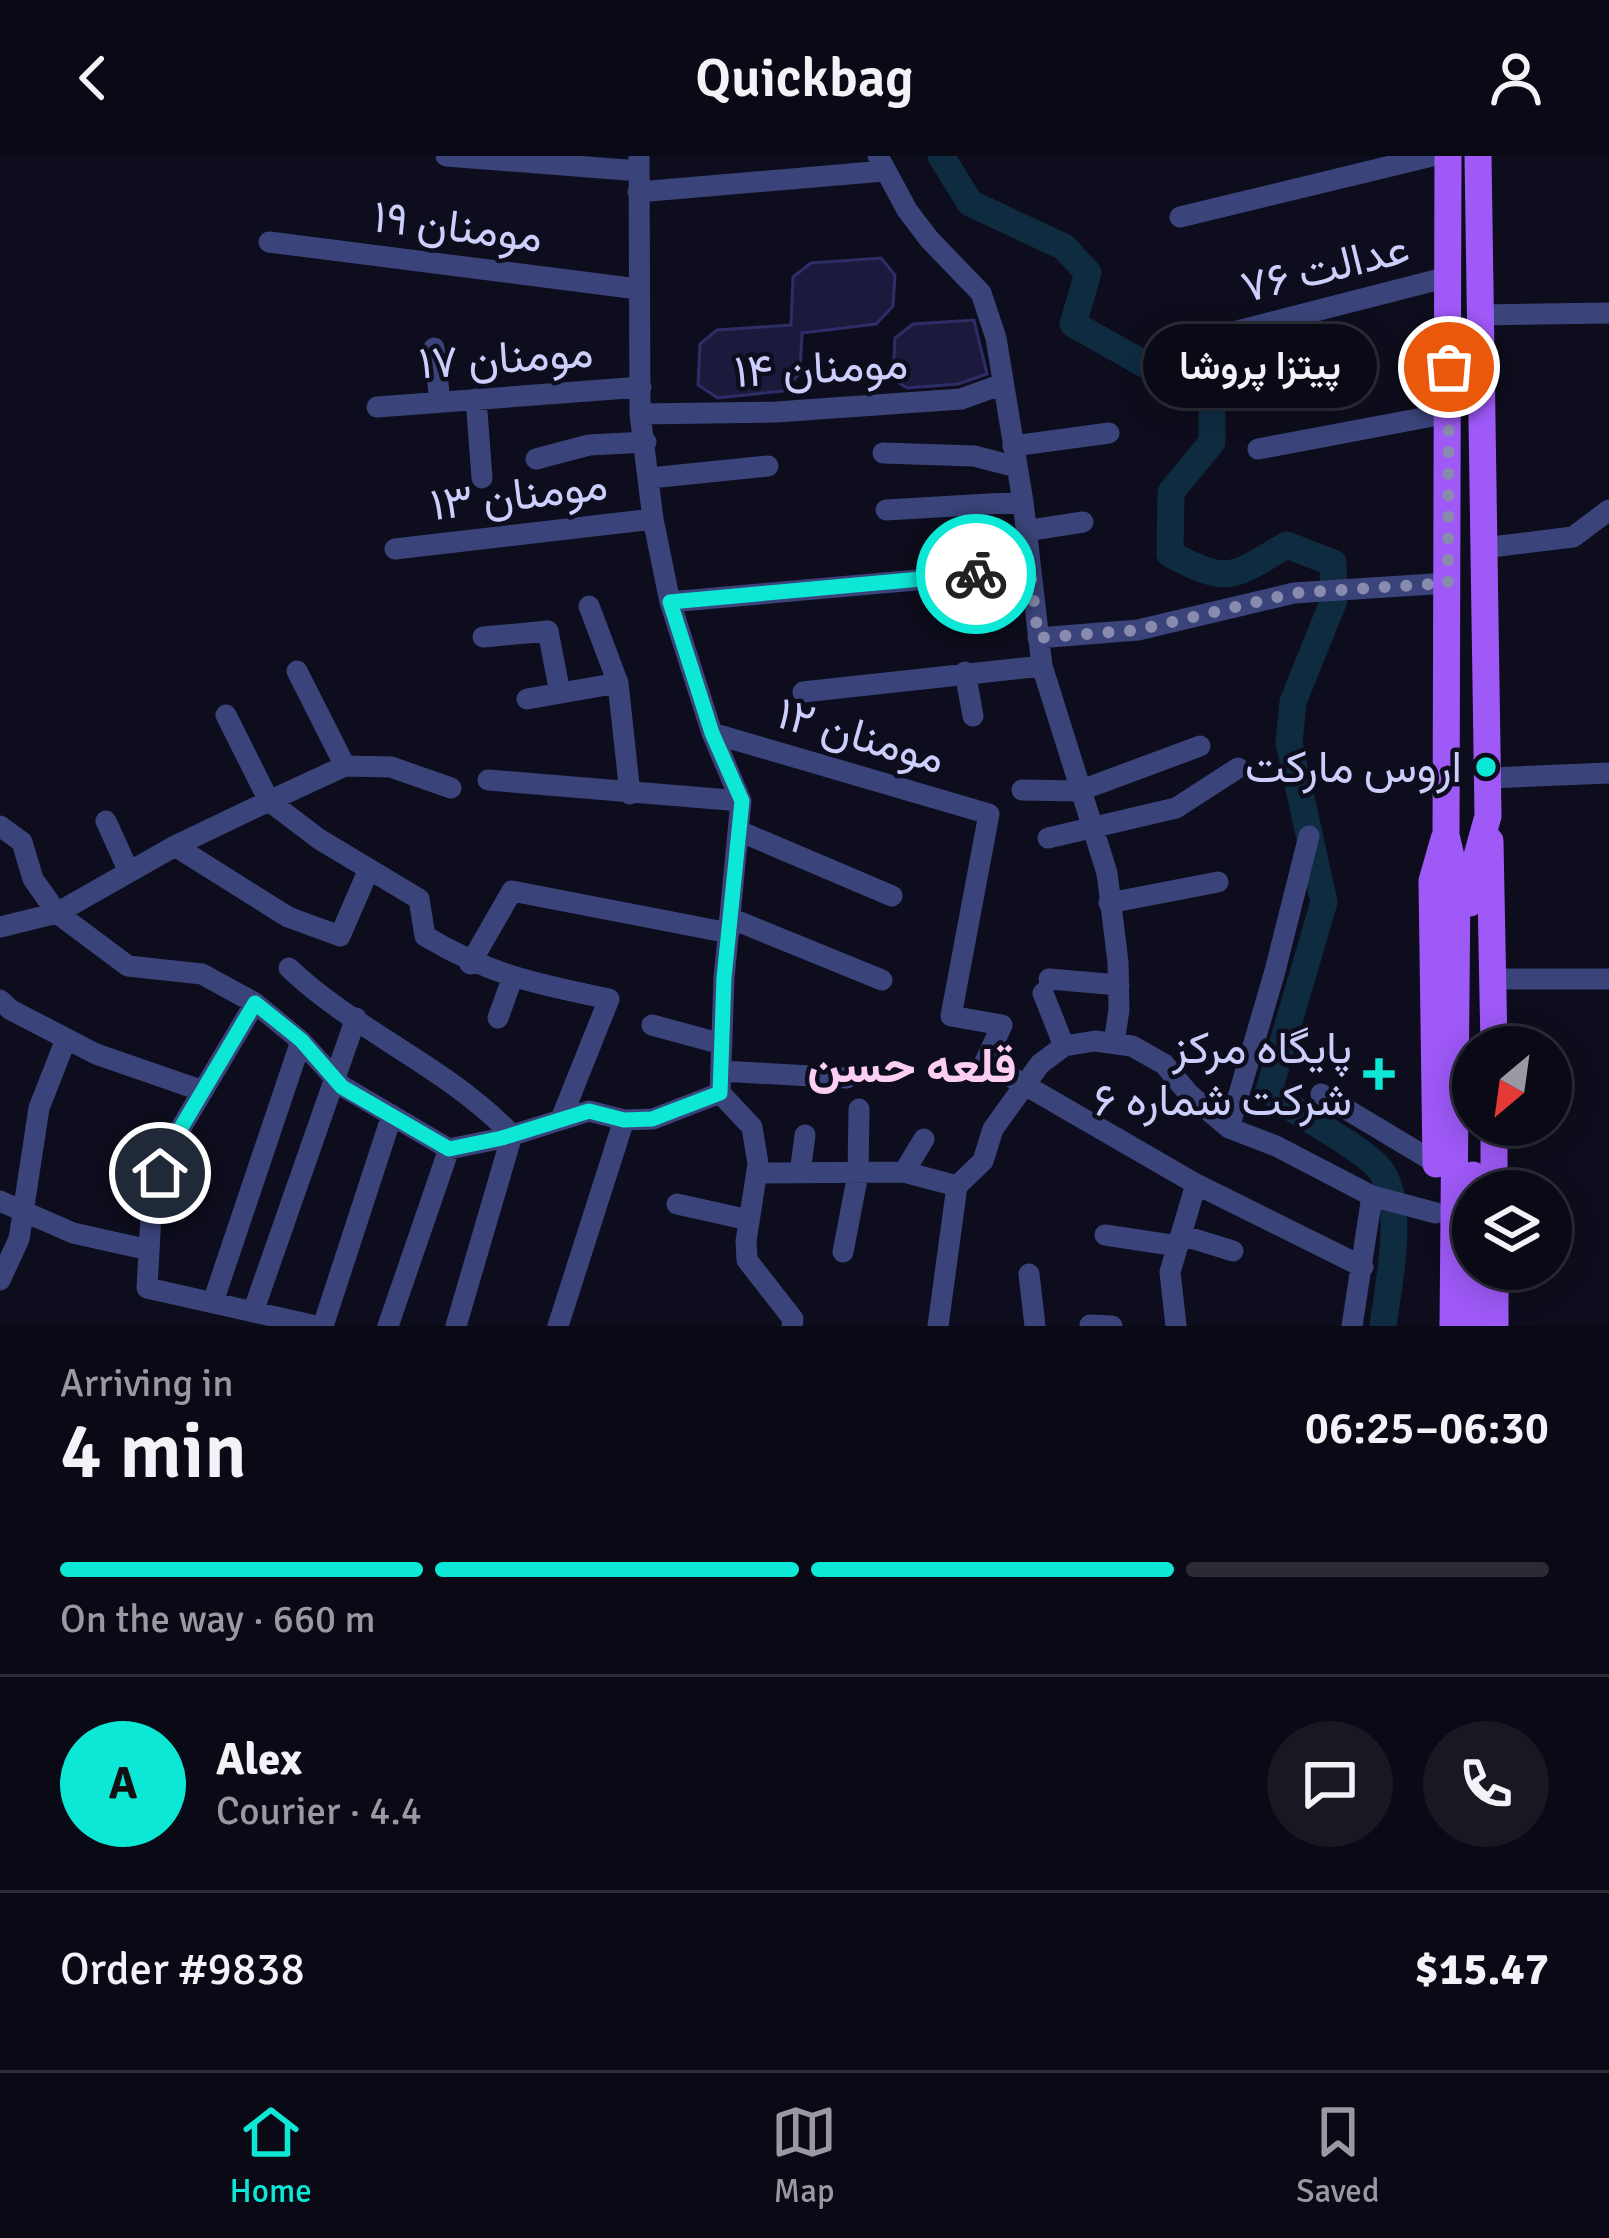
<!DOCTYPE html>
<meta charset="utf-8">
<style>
:root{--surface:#0a0a16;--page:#181823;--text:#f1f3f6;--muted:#999aa1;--line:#2a2b35;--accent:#0de7d5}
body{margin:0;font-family:Signika,Vazirmatn,sans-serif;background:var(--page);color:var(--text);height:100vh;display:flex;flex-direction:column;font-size:45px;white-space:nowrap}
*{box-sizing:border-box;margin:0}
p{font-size:39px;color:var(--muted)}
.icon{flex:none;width:66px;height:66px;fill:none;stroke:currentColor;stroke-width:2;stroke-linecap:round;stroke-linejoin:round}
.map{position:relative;height:1170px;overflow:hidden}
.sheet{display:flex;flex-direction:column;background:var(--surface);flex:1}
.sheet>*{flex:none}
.needle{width:78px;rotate:209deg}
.controls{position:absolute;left:1452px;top:870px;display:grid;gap:24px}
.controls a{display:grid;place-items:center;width:120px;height:120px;border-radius:50%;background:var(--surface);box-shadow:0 6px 30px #0003,0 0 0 3px var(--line);font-size:60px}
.pin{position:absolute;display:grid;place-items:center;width:102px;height:102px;color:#fff;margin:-51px;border:6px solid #fff;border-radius:50%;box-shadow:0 3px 12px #0007}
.courier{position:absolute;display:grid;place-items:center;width:120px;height:120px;margin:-60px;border:9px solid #0de7d5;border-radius:50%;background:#fff;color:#222;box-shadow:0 3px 15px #0007}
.bubble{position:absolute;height:84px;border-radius:42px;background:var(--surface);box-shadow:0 6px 30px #0003,0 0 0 3px var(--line);font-size:39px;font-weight:600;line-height:84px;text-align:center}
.summary em{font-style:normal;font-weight:600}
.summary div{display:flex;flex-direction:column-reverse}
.summary{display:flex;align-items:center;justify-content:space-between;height:204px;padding:0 60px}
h1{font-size:78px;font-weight:600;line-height:90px}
.bar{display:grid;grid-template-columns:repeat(4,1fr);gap:18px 12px;align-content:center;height:144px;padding:0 60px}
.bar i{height:15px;border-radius:9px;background:var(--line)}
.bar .active{background:var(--accent)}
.bar p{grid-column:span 4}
.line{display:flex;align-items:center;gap:30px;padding:0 60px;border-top:3px solid var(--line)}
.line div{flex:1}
.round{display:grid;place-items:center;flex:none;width:126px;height:126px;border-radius:63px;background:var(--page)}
header{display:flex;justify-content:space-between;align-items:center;height:156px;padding:0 60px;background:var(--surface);font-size:54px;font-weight:600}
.menu{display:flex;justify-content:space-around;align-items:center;height:168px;border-top:3px solid var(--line);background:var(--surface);font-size:33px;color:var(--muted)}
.menu a{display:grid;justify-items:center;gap:6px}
.menu .active{color:var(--accent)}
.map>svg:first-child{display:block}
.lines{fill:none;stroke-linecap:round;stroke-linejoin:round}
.river{stroke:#0e2b40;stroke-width:27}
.building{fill:#1b1a3d;stroke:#2e2d68;stroke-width:3}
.minor{stroke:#3a447a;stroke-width:21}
.major{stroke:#9e59f6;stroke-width:27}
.done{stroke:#898bae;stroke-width:12;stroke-dasharray:0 21.6}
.route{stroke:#0de7d5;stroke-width:15}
.poi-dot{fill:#0de7d5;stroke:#0d0d1d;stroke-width:4.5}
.labels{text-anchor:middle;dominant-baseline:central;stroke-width:9;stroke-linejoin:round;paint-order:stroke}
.street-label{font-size:45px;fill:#cccffc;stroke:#0d0d1d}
.poi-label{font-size:45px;fill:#cccffc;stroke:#0d0d1d;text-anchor:end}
.neighbourhood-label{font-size:48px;font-weight:bold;fill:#fccef4;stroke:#0d0d1d}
</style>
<header><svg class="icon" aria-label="back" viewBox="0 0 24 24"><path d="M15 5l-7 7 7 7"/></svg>Quickbag<svg class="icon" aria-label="person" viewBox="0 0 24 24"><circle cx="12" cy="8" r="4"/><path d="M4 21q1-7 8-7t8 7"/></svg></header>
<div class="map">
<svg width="1609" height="1170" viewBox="0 0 1609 1170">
<rect width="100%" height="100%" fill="#0d0d1d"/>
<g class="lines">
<path class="river" d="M941 0 970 47 1064 91 1088 117 1073 168 1212 246V286L1171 336 1170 398C1231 430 1231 421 1287 389L1333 407 1334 444 1293 546 1289 587 1324 746 1269 934C1301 963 1343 979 1375 1008 1409 1039 1388 1129 1383 1170"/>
</g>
<path class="building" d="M881 102 895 119 893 150 876 168 802 177 800 217 783 235 718 242 698 229 700 188 717 174 791 169 793 121 811 107Z
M974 164 987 218 958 228 907 232 893 223 895 182 913 168Z"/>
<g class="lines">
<path class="minor" d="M446 0 639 15
M639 0 640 258 653 363 670 446 712 577 741 645 724 822 720 937 752 971 758 1008 746 1085 747 1104 793 1163 792 1170
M878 0 907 54 929 83 981 137 996 182 1023 346 1042 510 1107 717 1118 806 1119 854 1114 887
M638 36 884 15
M1180 61 1432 0
M269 86 638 133
M1479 159 1609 157
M1222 179 1448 121
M434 192 440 246
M476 243 482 322
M377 251 641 231
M640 258 776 256 961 243 1003 228
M1013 290 1109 277
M1258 293 1449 257
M883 297 974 300 1017 311
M536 303 589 289 646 286
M650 322 768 310
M886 354 1023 346
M1025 375 1083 366
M1483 392 1573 381 1609 354
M395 393 653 363
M670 446 1030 414
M589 450 618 527 630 638
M483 481 548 475 560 537
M1038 482 1138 474 1294 437 1448 427
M297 515 345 610
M965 516 973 560
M803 536 1042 510
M527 543 618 527
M226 559 269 645 345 610 391 611 451 632
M712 577 989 658 951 860 1002 869 985 906 1196 1028 1363 1111
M1488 622 1609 617
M488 624 741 645
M1022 634 1079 635 1200 590
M106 665 129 716
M0 670 22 686 33 723 57 757 128 810 202 818 255 847 301 885 342 930 449 993 503 982 589 955 624 964 653 963 720 937
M739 675 892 740
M1048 682 1176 652 1238 612
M175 690 288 761 340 780 369 713
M1109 747 1218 726
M730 762 882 824
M0 771 57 757 175 690 269 645 319 683 419 743 425 780C490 819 536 828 609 843L561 963
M470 808 512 735 729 777
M289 812C356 876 448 911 512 979L456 1170
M1049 823 1119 829
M1493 823H1609
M1043 837 1064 890
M0 844 11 854 96 898 203 935
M255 847 169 992 152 1041 147 1132 316 1170
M498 862 512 823
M652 869 722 888
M721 915 847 922
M1321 938 1436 1007
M1229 972 1275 815 1309 680
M904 1016 924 983
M757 1017 904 1016 957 1030
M800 1017 805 979
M957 1030 983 1005 993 973 1040 908 1064 890 1095 885 1132 890 1164 908 1189 938 1229 972 1276 990 1372 1040 1436 1057
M0 1045 73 1077 149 1094
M677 1048 749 1064
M1105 1079 1178 1090
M1181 1079 1233 1095
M843 1096 858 1018 859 953
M1029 1118 1035 1170
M0 1124 19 1083 39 952 66 883
M213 1146 301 885
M253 1156 356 862
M1090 1169 1112 1170
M323 1170 392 959
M388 1170 449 993
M558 1170 624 964
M938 1170 957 1030
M1176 1170 1170 1116 1196 1028
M1352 1170 1372 1040"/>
<path class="major" d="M1448 0 1446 679 1457 726 1453 1170
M1490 685 1494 891
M1470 747V725L1488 660 1478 0
M1494 969V1035
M1436 1008 1432 725 1444 683
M1473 1019V1093
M1473 1113V1170
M1495 1113V1170"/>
</g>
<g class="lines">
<path class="done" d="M976 418 1030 413 1038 482 1138 474 1294 437 1448 427 1449 211"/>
<path class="route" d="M160 1017 169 992 255 847 301 884 342 931 449 993 502 982 589 955 624 964 652 963 720 937 724 822 742 645 712 577 670 446 976 418"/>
</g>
<g class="poi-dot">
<circle cx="1486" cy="611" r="12"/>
<path d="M1373 900h12v12h12v12h-12v12h-12v-12h-12v-12h12z"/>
</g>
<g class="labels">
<g class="street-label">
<text transform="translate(458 71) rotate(7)">مومنان ۱۹</text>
<text transform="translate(1325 112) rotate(-14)">عدالت ۷۶</text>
<text transform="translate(506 202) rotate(-4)">مومنان ۱۷</text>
<text transform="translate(821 212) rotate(-3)">مومنان ۱۴</text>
<text transform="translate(519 339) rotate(-7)">مومنان ۱۳</text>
<text transform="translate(861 580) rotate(16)">مومنان ۱۲</text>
</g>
<g class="poi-label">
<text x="1462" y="611">اروس مارکت</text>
<text x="1352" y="892">پایگاه مرکز<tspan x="1352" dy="52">شرکت شماره ۶</tspan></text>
</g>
<g class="neighbourhood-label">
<text x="912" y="910">قلعه حسن</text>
</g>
</g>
</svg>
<div class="controls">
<a><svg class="needle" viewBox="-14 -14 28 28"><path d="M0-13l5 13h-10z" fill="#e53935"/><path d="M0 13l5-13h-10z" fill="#999aa1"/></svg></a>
<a><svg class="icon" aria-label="layers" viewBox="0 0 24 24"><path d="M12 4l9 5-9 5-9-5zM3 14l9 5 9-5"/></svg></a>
</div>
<div class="pin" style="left:1449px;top:211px;background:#ea580c"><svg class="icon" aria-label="bag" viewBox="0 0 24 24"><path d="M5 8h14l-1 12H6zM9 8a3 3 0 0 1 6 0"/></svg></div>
<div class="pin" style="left:160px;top:1017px;background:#1f2937"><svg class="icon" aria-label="home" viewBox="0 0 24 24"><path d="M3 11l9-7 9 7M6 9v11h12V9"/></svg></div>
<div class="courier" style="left:976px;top:418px"><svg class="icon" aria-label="bike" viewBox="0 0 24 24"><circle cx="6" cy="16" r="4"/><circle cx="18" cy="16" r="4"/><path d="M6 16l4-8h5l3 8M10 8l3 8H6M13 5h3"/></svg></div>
<div class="bubble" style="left:1143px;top:168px;width:234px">پیتزا پروشا</div>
</div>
<section class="sheet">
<div class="summary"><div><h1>4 min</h1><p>Arriving in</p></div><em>06:25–06:30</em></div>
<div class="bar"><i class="active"></i><i class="active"></i><i class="active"></i><i></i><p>On the way · 660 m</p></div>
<div class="line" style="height:216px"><b class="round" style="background:var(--accent);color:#111">A</b><div><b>Alex</b><p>Courier · 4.4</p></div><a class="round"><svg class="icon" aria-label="chat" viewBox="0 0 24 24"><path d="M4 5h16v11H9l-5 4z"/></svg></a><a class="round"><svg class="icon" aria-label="phone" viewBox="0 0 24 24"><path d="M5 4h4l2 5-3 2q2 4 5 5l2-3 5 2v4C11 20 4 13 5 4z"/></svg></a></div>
<div class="line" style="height:156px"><div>Order #9838</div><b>$15.47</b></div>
</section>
<nav class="menu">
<a class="active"><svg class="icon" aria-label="home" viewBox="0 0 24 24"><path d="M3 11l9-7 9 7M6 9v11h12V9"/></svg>Home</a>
<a><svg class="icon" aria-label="map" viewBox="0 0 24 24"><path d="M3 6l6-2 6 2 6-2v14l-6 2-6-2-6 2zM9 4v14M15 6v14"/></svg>Map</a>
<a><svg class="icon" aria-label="saved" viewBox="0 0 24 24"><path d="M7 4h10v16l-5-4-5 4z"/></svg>Saved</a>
</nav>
